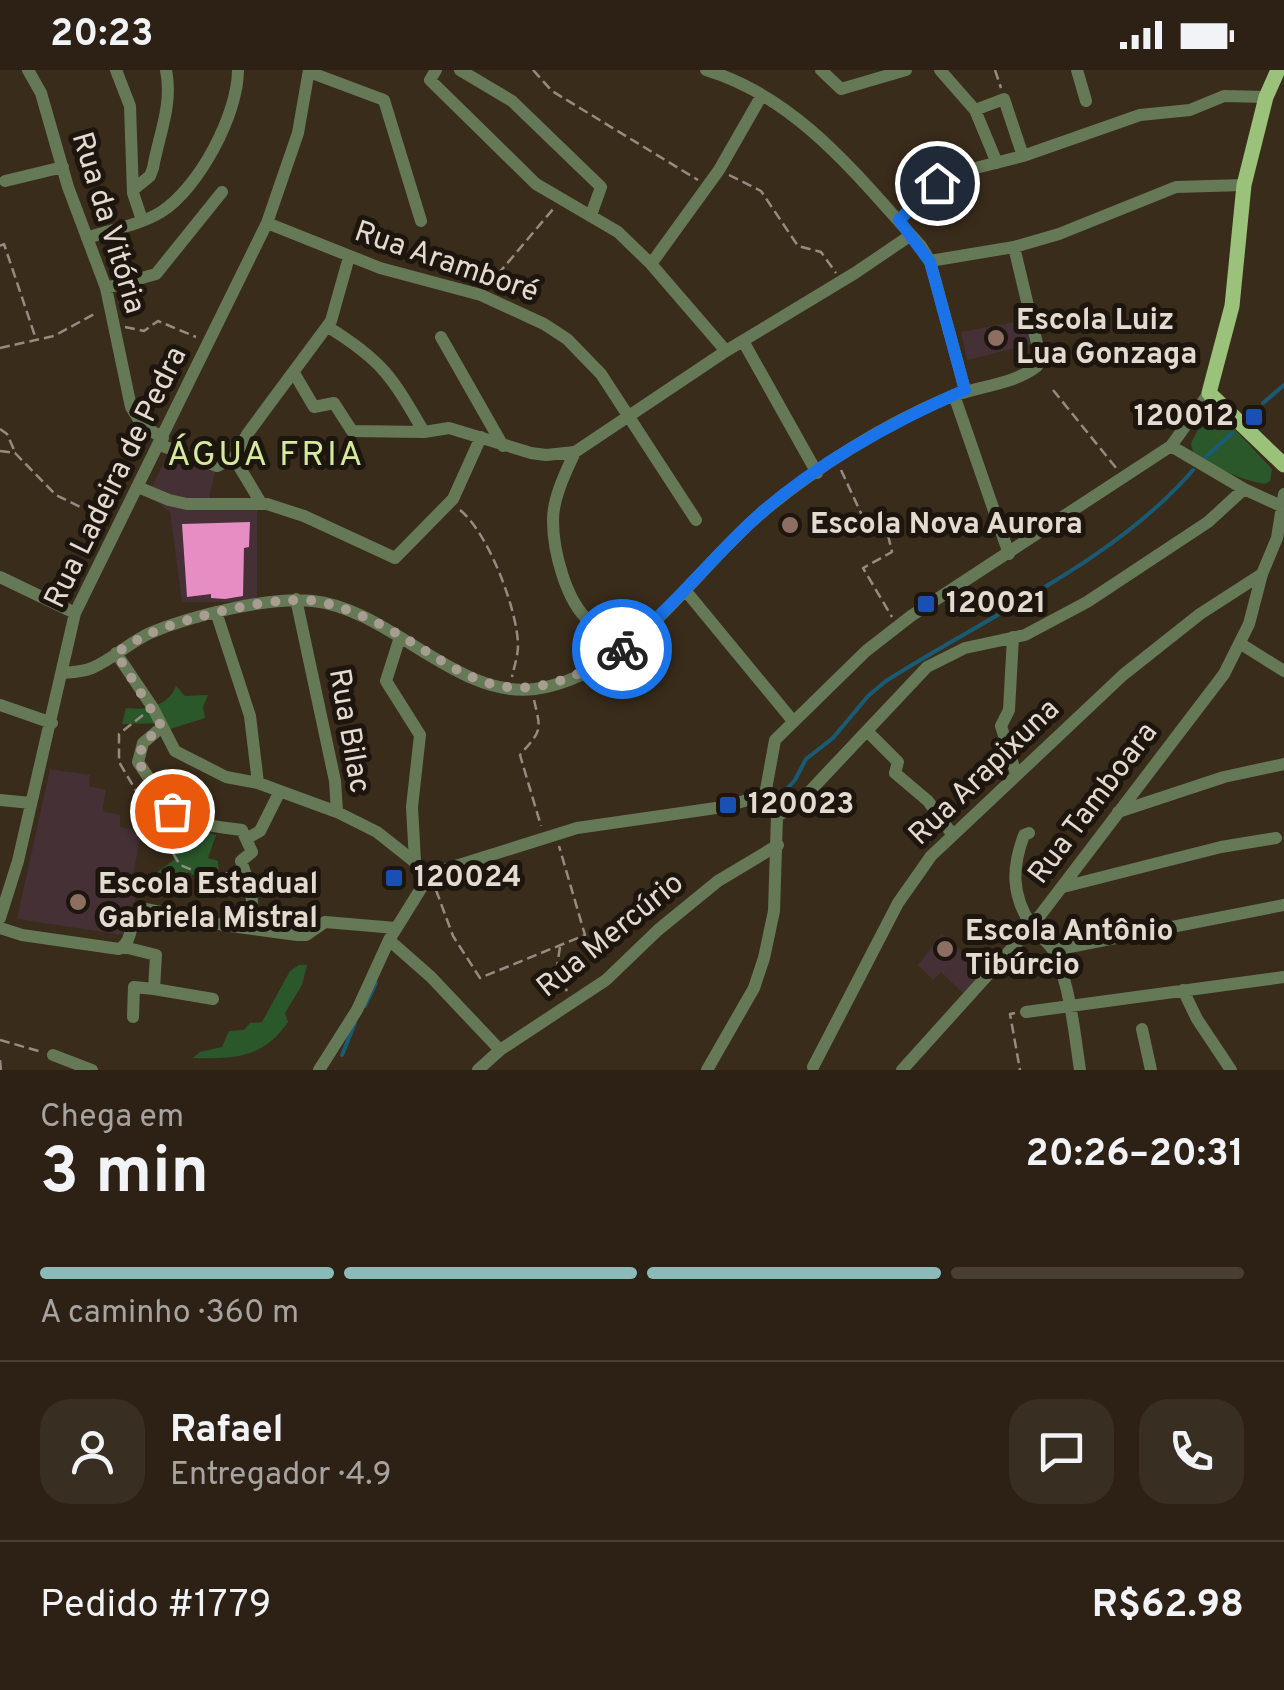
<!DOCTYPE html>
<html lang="pt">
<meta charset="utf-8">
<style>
:root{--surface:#2c2114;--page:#382e22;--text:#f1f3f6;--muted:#a6a3a0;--line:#483e34;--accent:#8bbbb9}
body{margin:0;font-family:Overpass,sans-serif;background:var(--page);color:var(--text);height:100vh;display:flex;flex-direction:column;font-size:38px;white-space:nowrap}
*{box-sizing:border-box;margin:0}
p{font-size:32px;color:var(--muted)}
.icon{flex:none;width:55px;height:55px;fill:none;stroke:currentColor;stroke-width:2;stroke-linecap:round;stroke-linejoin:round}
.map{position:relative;height:1000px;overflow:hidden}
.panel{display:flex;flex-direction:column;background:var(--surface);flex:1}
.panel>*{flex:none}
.pin{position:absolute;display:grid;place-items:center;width:85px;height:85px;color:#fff;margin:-42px;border:5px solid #fff;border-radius:50%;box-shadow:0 2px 10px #0007}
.courier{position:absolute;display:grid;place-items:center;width:100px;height:100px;margin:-50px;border:8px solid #1a73e8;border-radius:50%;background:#fff;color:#222;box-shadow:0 2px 12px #0007}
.summary em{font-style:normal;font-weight:700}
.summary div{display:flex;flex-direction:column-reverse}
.summary{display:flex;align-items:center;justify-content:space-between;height:170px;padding:0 40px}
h1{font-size:65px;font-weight:700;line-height:75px}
.bar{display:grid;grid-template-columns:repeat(4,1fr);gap:15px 10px;align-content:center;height:120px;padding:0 40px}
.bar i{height:12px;border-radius:8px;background:var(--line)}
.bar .selected{background:var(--accent)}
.bar p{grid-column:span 4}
.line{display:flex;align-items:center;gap:25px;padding:0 40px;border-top:2px solid var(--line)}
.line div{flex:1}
.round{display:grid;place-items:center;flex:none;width:105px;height:105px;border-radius:30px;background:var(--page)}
.status{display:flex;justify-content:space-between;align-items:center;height:70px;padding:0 50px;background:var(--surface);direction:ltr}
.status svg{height:28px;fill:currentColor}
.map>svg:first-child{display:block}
.education{fill:#443035}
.green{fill:#2a582a}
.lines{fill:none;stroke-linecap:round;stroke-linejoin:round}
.stream{stroke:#195a74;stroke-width:4}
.building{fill:#e68dc3}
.path{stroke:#968b7e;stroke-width:2.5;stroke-dasharray:10 5;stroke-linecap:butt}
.minor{stroke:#667956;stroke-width:12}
.major{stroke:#9bc27a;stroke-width:15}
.done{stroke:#a89d91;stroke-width:10;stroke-dasharray:0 18}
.route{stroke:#1a73e8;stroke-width:12}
.education-dot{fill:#8d6e63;stroke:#1c160e;stroke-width:4}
.transit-dot{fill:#1a4fb4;stroke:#1c160e;stroke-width:4}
.labels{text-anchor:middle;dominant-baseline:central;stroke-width:10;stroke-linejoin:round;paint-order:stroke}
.street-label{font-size:30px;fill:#e3dad0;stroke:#1c160e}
.poi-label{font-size:30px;font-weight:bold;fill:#e3dad0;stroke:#1c160e;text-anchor:start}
.quarter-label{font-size:35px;letter-spacing:2.5px;fill:#d4ea9f;stroke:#1c160e}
</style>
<div class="status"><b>20:23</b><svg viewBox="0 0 49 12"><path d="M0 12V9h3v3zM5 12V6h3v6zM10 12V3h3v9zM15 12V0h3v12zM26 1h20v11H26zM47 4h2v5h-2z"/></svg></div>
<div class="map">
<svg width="1284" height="1000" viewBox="0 0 1284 1000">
<rect width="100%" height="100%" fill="#3a2c1b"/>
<path class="education" d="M1026 250 1031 274 967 290 961 262Z
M167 386 215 402 207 437H257V532H182L170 442 148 425Z
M50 699 90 705 89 716 106 720 102 741 120 745V757L141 761 132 812 138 814 129 866 17 849Z
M942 863 984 901 964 924 941 902 933 910 918 895Z"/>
<path class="green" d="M1214 343 1229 353 1272 399 1270 411 1265 414C1239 410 1215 397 1193 382L1191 373 1204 348Z
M176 616 185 626 208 625 203 637 205 648 170 659 165 653 122 654 126 638C145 641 169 636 176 616Z
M162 747 177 769 196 772 204 762 216 765 208 788 218 791 219 809H199L189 802 176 809 170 805 163 808 157 802 174 790 172 777 160 762Z
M299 895H307L302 915 285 943 288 952C263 989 233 989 193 988L200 982 222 977 229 961 244 960 250 953 262 952 290 901Z"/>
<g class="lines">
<path class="stream" d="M1263 333 1284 315
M1206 387 1232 363
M776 731 795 710 806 689 833 668 868 626 886 611C986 547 1116 490 1193 400
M365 936 376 913
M342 985 355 953"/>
</g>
<path class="building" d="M250 452 249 477 244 478 243 526 225 529 211 528V524L187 527 182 454Z"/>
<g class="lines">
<path class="path" d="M533 0 552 21 698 110
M995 0 1001 18
M729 105 761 121 798 176 821 182 836 203
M0 176 4 174 36 269
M488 216 554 138
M125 257 144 261 158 251 196 267
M0 278 54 266 96 243
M1053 320 1117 399
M0 359 7 364 15 382
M0 381 15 383 56 425 105 449
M841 400 866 454 876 450 887 461 892 482 863 498 892 547
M460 440C488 462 518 541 518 576 518 586 514 597 512 607
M596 562 604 576
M534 630C542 663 541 660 520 685L541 756
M143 645 119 664V692L180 795 205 805 232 803
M436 820 453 866 480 908 585 865 559 776
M560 877 556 903 567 921
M1015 943 1010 944 1020 1000
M0 970 42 982
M0 990 1 1000"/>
<path class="minor" d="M28 0 41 23 68 117 106 218 131 337 143 356 163 368
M116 0 130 36 133 123 142 150
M436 0 430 10 536 114 618 162 651 194 726 281
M460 0 512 31 601 117 591 145
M706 0C799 28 859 108 921 176L930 191 965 320
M821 0 841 19 906 0
M940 0 975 40 997 93
M1077 0 1086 31
M309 2 384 30 421 151
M975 40 1004 29 1023 86
M5 111 63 97
M134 119 150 106 153 98C159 64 173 35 166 0
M899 150 937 113 956 103 1023 86 1140 45 1190 40 1224 26 1266 27
M267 153 380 198 481 225 544 254 567 269 601 304 696 450
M87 168C110 160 140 155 161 142 199 118 238 44 238 0
M930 191 1014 177 1059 164 1176 117 1244 115
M651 194 719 100 762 25
M106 218 156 204 222 122
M328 257C383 291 392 307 424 362
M441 267 503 376
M743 271 817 403
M294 303 314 337 334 333 352 361 424 362 449 358 531 383 546 385 575 382 726 281 855 203 911 165
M954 325 1009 484
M160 375 217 396 234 388 261 433
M1171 376 1244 419 1281 436
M575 382C566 402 553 427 553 450 553 481 566 532 590 552
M234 388 248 363 331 251 349 187
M138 417 169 430 187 434H267L304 446 395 488 453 429 481 367
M0 507 75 543
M685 520 793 651
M296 529 335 711 337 742
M216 542 250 646 258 713
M400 567 386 611 420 665 412 737 415 791
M1013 567 1009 640 1001 656 1016 704
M1241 574 1284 601
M116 583 153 638 175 681 226 707 258 713 337 742 377 762 430 804
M62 603C72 602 83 602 92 598 113 589 130 572 150 563 190 546 270 526 313 531 390 539 457 629 535 619 632 606 695 497 765 440 818 396 882 356 945 329 974 316 1012 316 1037 296L1040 286 1014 177
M0 635 52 653
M162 657 143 673 138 692C175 746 175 752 242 760L252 782 241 791 251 819 254 859
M868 662 898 692 895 703 928 731 952 764
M0 730 31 733
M1118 742 1224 707 1284 694
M777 746 795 737 927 597 965 578 1025 565 1087 532 1208 452 1244 419
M1029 763 1024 765C1012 797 1011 824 1031 855 1038 866 1050 872 1056 885 1071 923 1074 960 1080 1000
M246 769 260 761 280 721
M1063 817 1221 777 1276 768
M0 848 18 791 75 543 267 153 298 63 309 0
M0 858 22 865 119 879C135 871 128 847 142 838L223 855 297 865H306L325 852 396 858
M389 870 431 907 500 980
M124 877 156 885 154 919 134 917 133 947
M1054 880 1284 835
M154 919 213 929
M1183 920 1197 949 1231 1000
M1026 942 1284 907
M1142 959 1151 1000
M53 985 92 1000
M813 997 898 833 931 786 1123 605 1200 544 1262 504
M319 1000 357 940 389 870 430 804 577 758 723 737 765 725
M478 1000 500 980 606 910 658 860 718 811 778 775
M707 1000 754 918 764 888 774 841 777 746 765 725 775 670 866 581 911 546 1171 376 1209 323
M902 1000 1032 856 1224 604 1249 554 1262 504 1277 468 1284 424"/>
<path class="major" d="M1278 0 1266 27 1244 115 1232 236 1209 323 1284 395"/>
</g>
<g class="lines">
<path class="done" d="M172 741 138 692 143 673 162 657 116 583C127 576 138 569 149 564 186 547 283 523 321 532 450 564 476 676 622 579"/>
<path class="route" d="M622 579C668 542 706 495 749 454 807 399 891 352 965 320L930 192 899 150 937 113"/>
</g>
<g class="education-dot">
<circle cx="996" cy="268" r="10"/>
<circle cx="790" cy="455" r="10"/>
<circle cx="78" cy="832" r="10"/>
<circle cx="945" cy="879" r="10"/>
</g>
<g class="transit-dot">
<rect x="1244" y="337" width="20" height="20" rx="5"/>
<rect x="916" y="524" width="20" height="20" rx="5"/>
<rect x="718" y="725" width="20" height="20" rx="5"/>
<rect x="384" y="798" width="20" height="20" rx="5"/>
</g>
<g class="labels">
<g class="street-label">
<text transform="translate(107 153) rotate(73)">Rua da Vitória</text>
<text transform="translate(446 193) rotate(19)">Rua Aramboré</text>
<text transform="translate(117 408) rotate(-64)">Rua Ladeira de Pedra</text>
<text transform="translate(348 661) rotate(80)">Rua Bilac</text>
<text transform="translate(985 703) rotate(-44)">Rua Arapixuna</text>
<text transform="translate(1094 734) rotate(-53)">Rua Tamboara</text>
<text transform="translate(611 866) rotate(-39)">Rua Mercúrio</text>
</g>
<g class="poi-label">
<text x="1016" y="251">Escola Luiz<tspan x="1016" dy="34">Lua Gonzaga</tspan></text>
<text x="1234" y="347" text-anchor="end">120012</text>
<text x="810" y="455">Escola Nova Aurora</text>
<text x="946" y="534">120021</text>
<text x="748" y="735">120023</text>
<text x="414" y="808">120024</text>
<text x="98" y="815">Escola Estadual<tspan x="98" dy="34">Gabriela Mistral</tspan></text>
<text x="965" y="862">Escola Antônio<tspan x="965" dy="34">Tibúrcio</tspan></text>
</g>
<g class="quarter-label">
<text x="266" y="386">ÁGUA FRIA</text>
</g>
</g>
</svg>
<div class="pin" style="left:172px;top:741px;background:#ea580c"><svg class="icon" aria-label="bag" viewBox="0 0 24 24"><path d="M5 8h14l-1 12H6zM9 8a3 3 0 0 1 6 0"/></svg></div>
<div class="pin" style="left:937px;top:113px;background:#1f2937"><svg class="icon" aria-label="home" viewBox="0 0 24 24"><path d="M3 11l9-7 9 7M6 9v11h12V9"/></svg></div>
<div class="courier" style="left:622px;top:579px"><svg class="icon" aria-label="bike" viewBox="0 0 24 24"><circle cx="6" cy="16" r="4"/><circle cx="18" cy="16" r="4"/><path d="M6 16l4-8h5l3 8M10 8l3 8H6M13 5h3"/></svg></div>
</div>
<section class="panel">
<div class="summary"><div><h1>3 min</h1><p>Chega em</p></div><em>20:26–20:31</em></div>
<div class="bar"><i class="selected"></i><i class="selected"></i><i class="selected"></i><i></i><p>A caminho · 360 m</p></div>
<div class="line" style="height:180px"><a class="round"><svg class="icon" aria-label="person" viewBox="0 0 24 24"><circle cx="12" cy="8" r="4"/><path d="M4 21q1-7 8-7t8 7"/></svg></a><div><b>Rafael</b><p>Entregador · 4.9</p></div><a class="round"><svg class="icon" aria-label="chat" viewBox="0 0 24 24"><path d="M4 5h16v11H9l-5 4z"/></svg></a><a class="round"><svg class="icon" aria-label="phone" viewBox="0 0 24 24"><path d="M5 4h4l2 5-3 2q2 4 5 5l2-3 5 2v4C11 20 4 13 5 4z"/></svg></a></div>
<div class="line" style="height:130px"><div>Pedido #1779</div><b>R$62.98</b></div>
</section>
